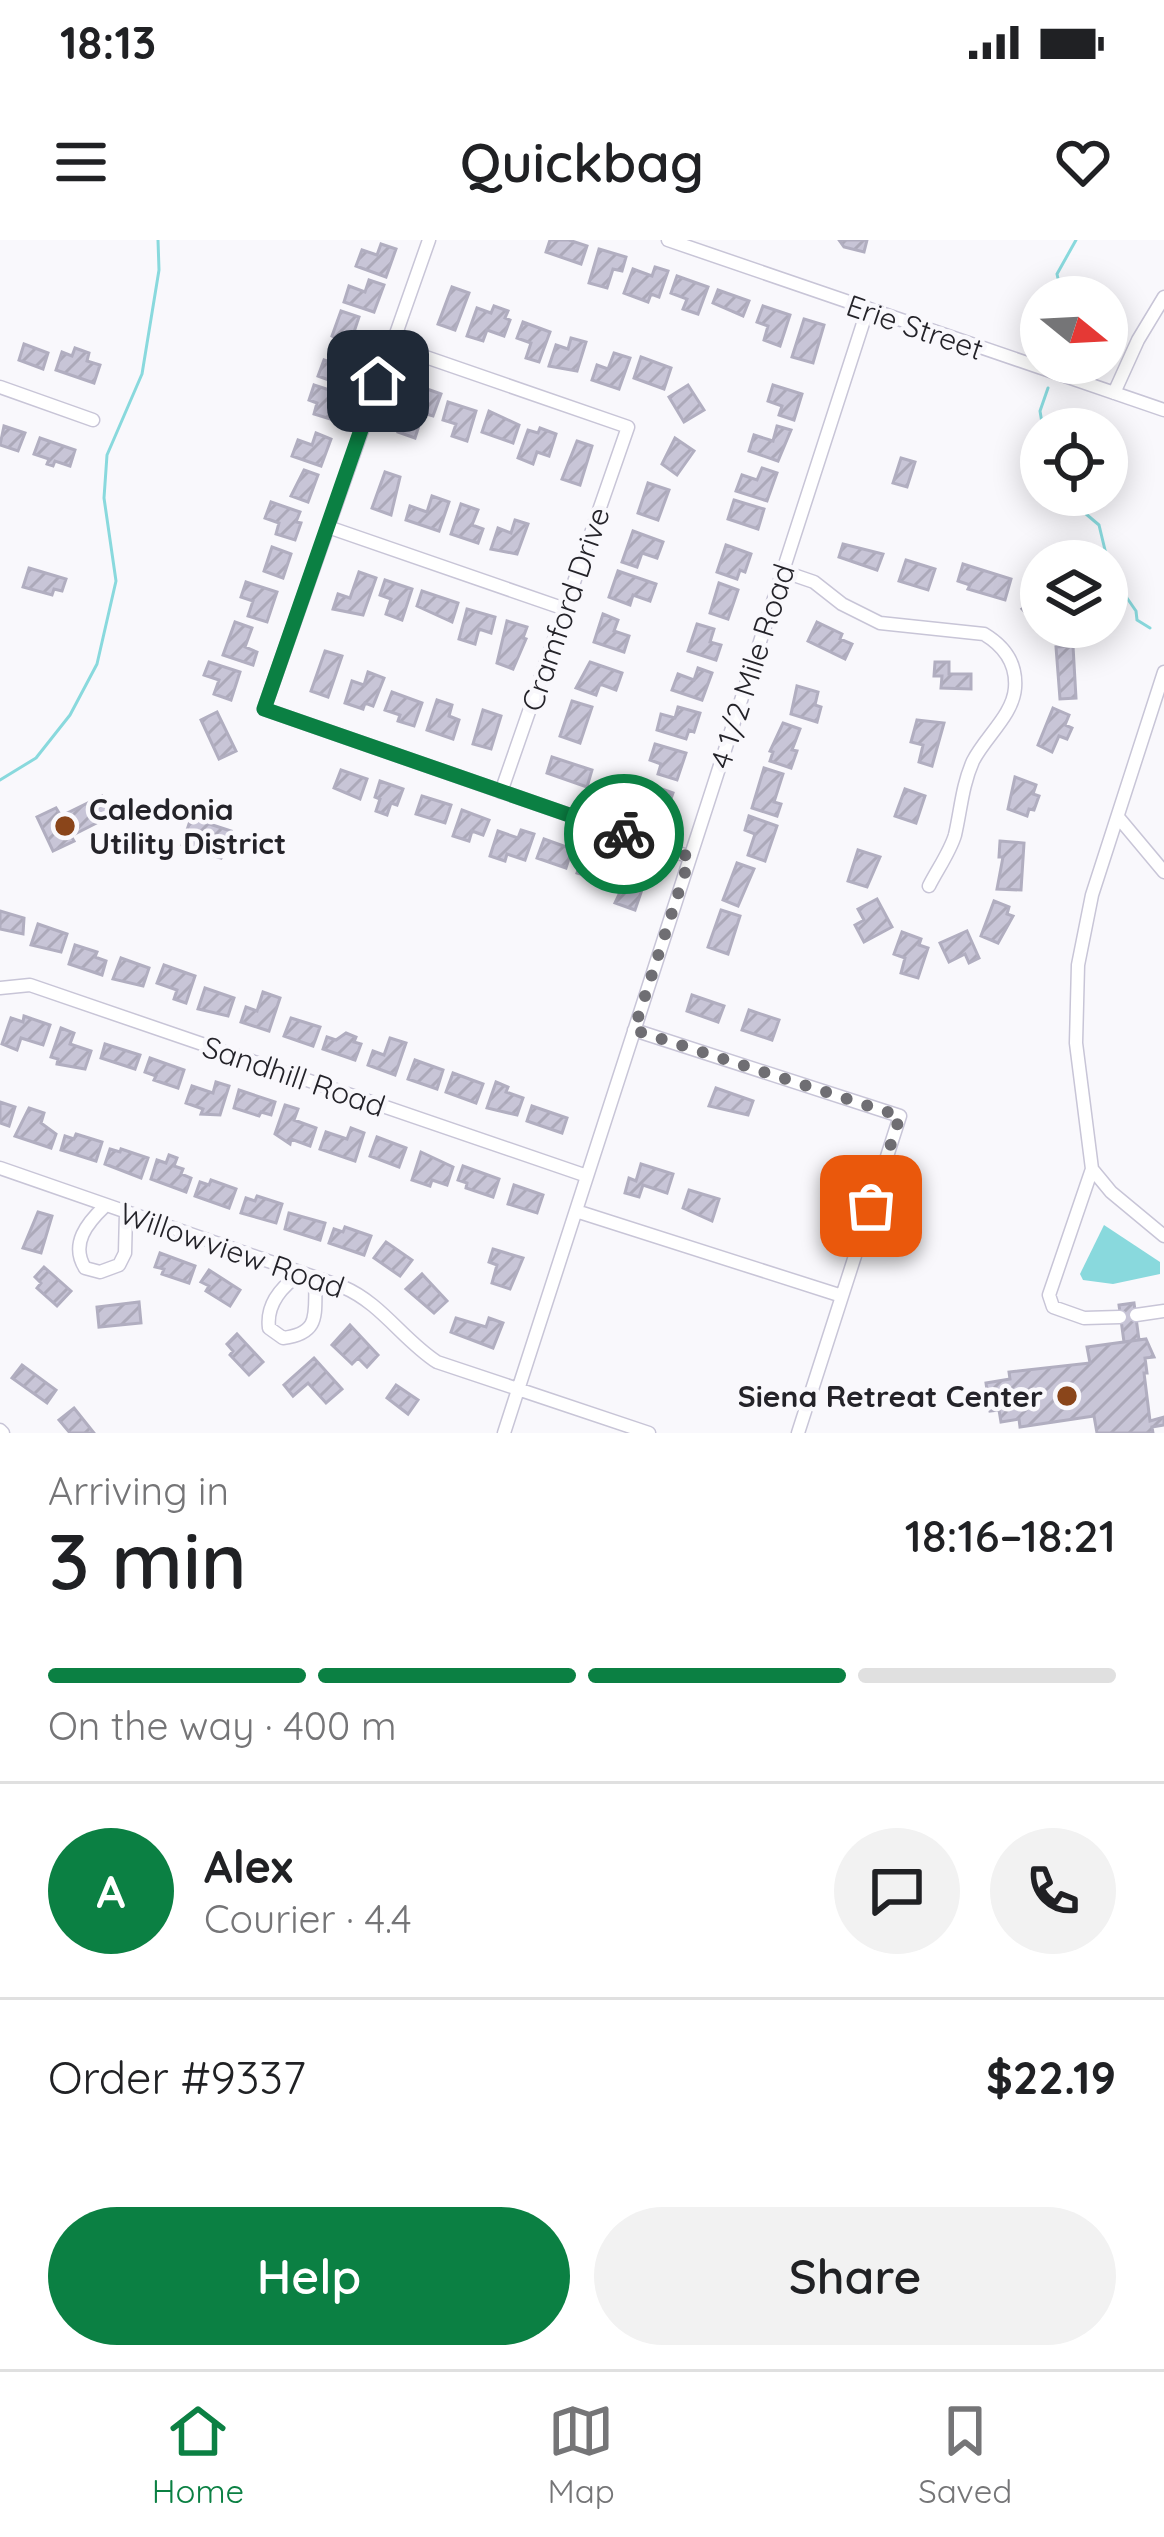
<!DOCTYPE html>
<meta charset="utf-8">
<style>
:root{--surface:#fff;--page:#f2f2f2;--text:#202124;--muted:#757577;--line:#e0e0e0;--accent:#0b8043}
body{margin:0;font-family:Quicksand,sans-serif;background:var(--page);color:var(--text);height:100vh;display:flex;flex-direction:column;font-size:45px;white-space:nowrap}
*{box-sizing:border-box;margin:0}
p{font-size:39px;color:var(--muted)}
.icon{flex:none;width:66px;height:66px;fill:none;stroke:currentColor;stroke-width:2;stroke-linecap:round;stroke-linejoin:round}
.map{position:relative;height:1193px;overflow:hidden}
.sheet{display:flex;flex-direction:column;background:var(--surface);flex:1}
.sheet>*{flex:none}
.needle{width:78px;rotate:108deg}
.controls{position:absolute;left:1020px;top:36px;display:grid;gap:24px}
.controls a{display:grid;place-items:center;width:108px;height:108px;border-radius:50%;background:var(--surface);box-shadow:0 6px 30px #0003;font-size:60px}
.pin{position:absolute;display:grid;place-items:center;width:102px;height:102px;color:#fff;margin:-51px;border-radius:24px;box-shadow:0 6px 18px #0006}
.courier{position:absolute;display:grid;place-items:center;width:120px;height:120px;margin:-60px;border:9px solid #0b8043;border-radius:50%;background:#fff;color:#222;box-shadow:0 3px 15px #0007}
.head em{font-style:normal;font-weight:600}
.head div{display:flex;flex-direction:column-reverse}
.head{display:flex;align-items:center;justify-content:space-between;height:204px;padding:0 48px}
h1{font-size:78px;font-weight:600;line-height:90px}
.bar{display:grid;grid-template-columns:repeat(4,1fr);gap:18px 12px;align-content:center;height:144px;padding:0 48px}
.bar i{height:15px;border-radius:9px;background:var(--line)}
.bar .on{background:var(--accent)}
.bar p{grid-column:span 4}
.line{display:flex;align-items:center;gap:30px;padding:0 48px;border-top:3px solid var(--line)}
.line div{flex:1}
.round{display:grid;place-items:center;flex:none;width:126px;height:126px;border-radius:63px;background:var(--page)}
.action{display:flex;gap:24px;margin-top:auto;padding:24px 48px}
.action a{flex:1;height:138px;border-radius:72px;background:var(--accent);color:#fff;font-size:48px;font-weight:600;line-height:138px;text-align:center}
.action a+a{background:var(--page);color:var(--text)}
.status{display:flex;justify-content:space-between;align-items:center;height:84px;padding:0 60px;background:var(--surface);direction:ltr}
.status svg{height:33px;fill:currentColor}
header{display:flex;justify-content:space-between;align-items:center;height:156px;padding:0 48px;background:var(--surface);font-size:54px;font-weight:600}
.tab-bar{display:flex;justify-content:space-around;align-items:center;height:168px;border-top:3px solid var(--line);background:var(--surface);font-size:33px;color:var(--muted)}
.tab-bar a{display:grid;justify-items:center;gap:6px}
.tab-bar .on{color:var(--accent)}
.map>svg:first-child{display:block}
.water{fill:#89d9dd}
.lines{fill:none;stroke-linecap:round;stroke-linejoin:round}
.stream{stroke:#89d9dd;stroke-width:3}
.building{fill:url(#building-hatch);stroke:#b1aec0;stroke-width:3}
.minor-casing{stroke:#c8c5d7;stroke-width:15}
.minor{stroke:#fff;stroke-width:12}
.done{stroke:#6f6e73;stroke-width:12;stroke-dasharray:0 21.6}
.route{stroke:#0b8043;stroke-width:15}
.poi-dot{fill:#8a451a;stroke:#f9f8fc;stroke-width:4.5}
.labels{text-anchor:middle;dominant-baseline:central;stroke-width:9;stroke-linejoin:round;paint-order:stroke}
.street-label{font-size:30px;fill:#242329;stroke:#f9f8fc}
.poi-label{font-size:30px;font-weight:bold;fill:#242329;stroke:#f9f8fc;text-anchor:start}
</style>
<div class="status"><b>18:13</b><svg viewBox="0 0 49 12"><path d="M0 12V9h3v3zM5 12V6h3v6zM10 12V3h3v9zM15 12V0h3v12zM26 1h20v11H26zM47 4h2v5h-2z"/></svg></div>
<header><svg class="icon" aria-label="menu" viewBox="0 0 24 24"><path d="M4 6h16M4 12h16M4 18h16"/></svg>Quickbag<svg class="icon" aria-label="heart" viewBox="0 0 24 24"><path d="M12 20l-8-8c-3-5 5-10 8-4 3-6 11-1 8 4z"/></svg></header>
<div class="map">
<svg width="1164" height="1193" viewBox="0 0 1164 1193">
<defs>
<pattern id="building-hatch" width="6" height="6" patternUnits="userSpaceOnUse" patternTransform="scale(3)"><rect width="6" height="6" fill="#c8c5d7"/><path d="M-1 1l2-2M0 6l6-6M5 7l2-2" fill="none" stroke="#aca9b9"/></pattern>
</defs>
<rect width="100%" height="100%" fill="#f9f8fc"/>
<path class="water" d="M1104 985 1160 1022V1034L1113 1044 1083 1040 1080 1034Z"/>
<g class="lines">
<path class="stream" d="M1062 57 1057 34 1076 0
M1043 189 1040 171 1048 148
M1079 255V268L1099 285 1111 335 1136 371 1137 380 1150 388
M0 540 36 518 70 475 97 424 116 341 104 258 107 215 142 134 159 30 158 0"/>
</g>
<path class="building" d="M550 0H569L587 6 581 24 546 12Z
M839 0H867L864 12 844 7Z
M381 4 396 9 386 37 356 26 362 10 377 15Z
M599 9 626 17 622 31 613 29 607 48 589 43Z
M655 27 668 31 659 57 651 54 648 62 624 53 633 29 652 36Z
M677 36 708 47 698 74 683 69 687 59 671 53Z
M369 40 384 45 374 72 344 62 349 46 365 52Z
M452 47 469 53 455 90 438 84Z
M718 50 749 61 743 76 713 63Z
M494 66 508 71 505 78 510 80 504 96 487 90 483 101 467 96 477 68 491 73Z
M763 66 790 75 780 106 764 100 768 86 757 82Z
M341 71 359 77 354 92 366 96 361 111 332 96Z
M804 79 824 85 813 123 792 117Z
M523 82 550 92 539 122 526 118 531 103 517 98Z
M571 98 586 102 577 131 549 126 556 105 568 109Z
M24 104 48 113 43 129 19 120Z
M75 108 89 113 87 121 100 125 94 143 56 130 62 112 72 116Z
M614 113 630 118 619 149 592 140 597 125 608 129Z
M343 114 358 119 348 147 318 136 324 120 339 125Z
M641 117 671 128 664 149 634 138Z
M314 145 342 154 337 181 314 174 317 163 309 160Z
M688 145 704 170 684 182 669 157Z
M773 145 802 154 794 180 779 175 782 166 768 161Z
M427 149 441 154 433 176 423 173 415 198 398 192 413 150 425 154Z
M448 162 476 171 467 201 452 196 456 184 443 180Z
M489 171 519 185 513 203 482 192Z
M4 186 25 193 18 211 0 205Z
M777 186 791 190 778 221 749 211 754 195 773 201Z
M540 188 556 194 549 216 537 212 533 224 518 218 528 190 538 193Z
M316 193 331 199 321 226 292 216 298 200 312 205Z
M40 198 75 210 70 226 55 221 53 226 47 224 49 219 34 214Z
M675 198 694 211 677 235 662 224Z
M577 201 592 206 580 245 562 239Z
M901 218 915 222 907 247 893 243Z
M762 228 777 233 767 261 736 251 742 235 757 240Z
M304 230 318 235 308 262 291 256Z
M385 232 400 237 391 275 372 268Z
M648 243 669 250 658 280 638 273Z
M432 256 449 262 439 291 406 280 410 266 427 272Z
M734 260 764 269 758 289 728 279Z
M271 262 300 272 296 282 301 283 295 300 276 294 279 283 265 278Z
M461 264 478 270 472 285 483 289 478 303 451 294Z
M515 280 528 284 517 314 491 309 498 288 511 293Z
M633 291 663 302 657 318 642 313 637 327 622 322Z
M843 304 883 314 877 330 839 317Z
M726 305 751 314 745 332 740 330 737 339 717 332Z
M272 307 291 314 283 338 264 331Z
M906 320 935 329 928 350 899 341Z
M963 324 1011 339 1005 360 968 349 970 345 958 341Z
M29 328 66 339 62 351 54 349 52 355 23 347Z
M618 331 656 344 650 361 633 355 630 365 609 357Z
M359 332 376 338 363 375 333 369 338 354 350 358Z
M385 340 412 349 402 380 386 374 391 359 380 355Z
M246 342 277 352 267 382 248 376 253 361 241 357Z
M719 343 738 350 728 379 710 373Z
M422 351 458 363 452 382 417 366Z
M1041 354V387H1060L1048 396 1022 369Z
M467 369 495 377 491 393 479 389 475 404 459 399Z
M603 374 618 380 614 391 629 396 624 412 594 402Z
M507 381 527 387 523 398 526 399 513 429 497 423Z
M235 382 252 388 245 407 257 412 253 425 223 415Z
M817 382 842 394 840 399 852 404 845 419 808 401Z
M697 384 714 389 710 402 721 405 716 420 688 411Z
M1073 406 1076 458 1060 459 1056 407Z
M325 411 342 416 328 457 311 451Z
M209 422 240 432 231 460 214 454 219 440 204 435Z
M590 422 622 433 616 450 600 444 596 455 576 448Z
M935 422H949V434H971V449L941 448 942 436H934Z
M698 428 712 433 702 460 672 450 678 434 694 440Z
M368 432 384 438 373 466 365 463 363 469 345 463 352 441 364 445Z
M797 446 818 452 815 465 821 467 817 482 791 474Z
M392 452 422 463 414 486 398 481 400 475 385 470Z
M437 460 452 465 449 476 459 480 453 499 427 490Z
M572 461 592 467 580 503 560 496Z
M678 467 700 473 694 492 689 490 686 499 657 490 661 474 675 478Z
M1053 468 1069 475 1065 485 1072 488 1067 499 1059 496 1052 512 1038 505Z
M483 470 501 476 491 509 473 504Z
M217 472 236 511 219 519 201 480Z
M917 480 944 483 932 526 919 522 923 505 911 502Z
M783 483 800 489 792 510 797 511 791 528 770 521 773 512 770 511Z
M655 504 686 513 677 540 658 534 661 524 650 520Z
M552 517 592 530 587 547 547 533Z
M764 528 783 534 774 562 781 564 777 576 752 568Z
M341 530 367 539 360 559 334 548Z
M1015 537 1036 545 1033 554 1039 556 1034 570 1029 569 1027 576 1008 569Z
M380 541 403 549 397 565 391 563 387 575 376 571 380 559 375 557Z
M645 543 673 553 666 573 638 563Z
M905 549 925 556 916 583 895 576Z
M102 556 112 575 71 596 74 601 53 611 37 577 56 568 61 576Z
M422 556 451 565 445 583 416 574Z
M462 570 489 580 483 595 472 591 469 601 453 596Z
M749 576 777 586 765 621 748 615 755 594 745 590Z
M191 578 231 591 221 618 182 605Z
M521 590 534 594 525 620 507 614 505 621 490 616 498 591 518 598Z
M544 599 572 609 566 628 537 618Z
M1000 601 1024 603 1021 650 997 649 1003 617H999Z
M858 610 880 617 867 647 848 641Z
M583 614 613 623 607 642 577 633Z
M737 623 754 629 738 666 723 660Z
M631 629 647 635 635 670 615 663Z
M877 659 892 687 864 702 855 685 864 680 858 669Z
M994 661 1009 667 1007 674 1013 676 998 703 981 696Z
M721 670 740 676 728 714 708 707Z
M0 671 24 678 23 694 0 689Z
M38 684 67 694 61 712 31 705Z
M967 691 979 718 969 723 965 714 949 722 940 703Z
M902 692 921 699 919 705 928 708 918 738 901 733 905 718 894 714Z
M75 705 97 712 95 717 106 721 102 735 69 724Z
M121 718 149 728 143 746 113 739Z
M164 725 195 736 186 763 174 759 177 750 157 743Z
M205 748 234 758 228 776 198 769Z
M263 752 280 758 269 791 241 782 246 767 257 771Z
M692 755 724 766 718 782 687 771Z
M749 770 779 780 772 800 742 790Z
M24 776 50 785 43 805 21 798 17 810 2 804 11 778 23 782Z
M291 778 320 787 313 806 284 796Z
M61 788 74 793 70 804 91 811 85 829 57 824 58 819 51 817Z
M346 793 356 797 354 802 361 804 355 820 323 809 327 797 336 800Z
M390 798 406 803 395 835 368 825 373 811 384 815Z
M105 804 140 815 135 829 101 818Z
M150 818 184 830 178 848 154 840 156 836 145 832Z
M415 820 443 830 437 849 408 839Z
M453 833 483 844 476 863 446 852Z
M216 842 229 846 220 875 201 874 203 869 186 863 192 846 213 853Z
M496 842 508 847 506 852 523 858 517 875 487 868Z
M716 848 753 861 748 875 709 866Z
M239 850 275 862 271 875 261 872 259 876 234 868Z
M0 862 15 867 9 886 0 883Z
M285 865 298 869 294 880 316 888 310 906 291 899 290 904 275 894Z
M532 866 567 878 562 893 527 881Z
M29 868 44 873 41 883 56 894 51 908 15 896Z
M351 888 364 893 355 921 320 909 326 892 347 899Z
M76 894 102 902 96 921 61 910 65 896 74 899Z
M377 897 406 908 399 927 370 916Z
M110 909 120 912 121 909 148 918 141 938 105 924Z
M421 912 453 927 447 945 432 940 430 946 412 940Z
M169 915 177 918 174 926 183 929 181 934 191 938 186 952 151 939 157 920 166 923Z
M641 924 673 934 667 953 643 945 639 957 625 953 629 938 636 941Z
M463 926 499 939 493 957 466 948 467 943 458 940Z
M211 940 236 949 229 968 195 956 200 942 209 945Z
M514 945 543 955 537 973 508 964Z
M689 950 719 959 712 981 683 968Z
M257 956 282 964 276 983 241 973 246 958 255 961Z
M38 972 52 976 41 1013 23 1008Z
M289 973 325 983 320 1000 285 989Z
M345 987 371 996 364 1015 329 1003 334 989 343 992Z
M386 1002 412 1020 400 1036 374 1018Z
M493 1009 523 1018 510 1049 492 1043 497 1025 489 1022Z
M160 1013 195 1026 189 1043 162 1034 164 1029 155 1027Z
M44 1027 71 1051 57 1066 37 1048 41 1043 35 1037Z
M209 1030 240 1050 230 1066 206 1051 209 1046 201 1042Z
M422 1034 447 1061 434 1073 406 1049Z
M139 1062 141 1083 99 1087 97 1067Z
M1134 1063 1139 1100 1124 1102 1119 1065Z
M456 1078 486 1087 489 1078 503 1083 493 1108 451 1092Z
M350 1085 378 1115 367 1127 358 1118 352 1124 332 1105Z
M237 1094 263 1122 249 1135 230 1115 233 1111 227 1104Z
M1146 1099 1154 1117 1145 1118 1147 1133H1144L1150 1181 1164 1177V1185L1152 1187 1153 1193H1097L1094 1176 1020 1187 1019 1179 1001 1182 999 1170 990 1171 986 1143 1010 1139 1009 1132 1090 1123 1087 1107Z
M314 1118 342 1149 326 1163 308 1143 293 1156 284 1145Z
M22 1125 56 1150 47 1163 12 1138Z
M396 1145 418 1160 408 1174 387 1158Z
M74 1168 94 1193H70L59 1180Z"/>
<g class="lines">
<g class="minor-casing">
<path id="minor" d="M429 0 264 469 690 617
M668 0 1164 170
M391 105 628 187 501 552
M0 147 93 180
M1114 153 1138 100 1164 57
M328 287 565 369
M782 331 814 342 842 364 880 383 984 394C1004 406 1017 423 1015 448 1013 475 985 497 973 521 962 546 961 569 955 595 950 612 937 630 929 646
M1118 577 1164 632
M0 748 30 745 587 936
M634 790 900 876 798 1193
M0 928 343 1047C381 1063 403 1100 437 1122L649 1193
M1092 929 1076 803 1078 725 1092 655 1164 432
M105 966C87 983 70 1004 85 1028L100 1032 119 1025 125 1013 126 973
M576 971 842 1056
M301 1033C282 1046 266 1064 269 1088L283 1098C324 1093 313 1070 316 1038
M1136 1075 1164 1071
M1120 1077 1084 1078 1053 1067 1049 1055 1092 929 1111 952 1164 996
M0 1190 3 1193
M504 1193 867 71"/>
</g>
<use href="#minor" class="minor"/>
</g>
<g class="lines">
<path class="done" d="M624 594 690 617 634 790 900 876 871 966"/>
<path class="route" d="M378 141 264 469 624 594"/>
</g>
<g class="poi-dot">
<circle cx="65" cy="586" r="12"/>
<circle cx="1067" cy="1156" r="12"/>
</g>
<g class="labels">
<g class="street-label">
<text transform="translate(915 87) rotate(19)">Erie Street</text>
<text transform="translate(565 369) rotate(-71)">Cramford Drive</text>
<text transform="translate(752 426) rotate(-72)">4 1/2 Mile Road</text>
<text transform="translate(294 836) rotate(19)">Sandhill Road</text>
<text transform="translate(232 1010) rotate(19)">Willowview Road</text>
</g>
<g class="poi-label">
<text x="89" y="569">Caledonia<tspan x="89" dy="34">Utility District</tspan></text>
<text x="1043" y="1156" text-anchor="end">Siena Retreat Center</text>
</g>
</g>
</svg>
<div class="controls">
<a><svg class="needle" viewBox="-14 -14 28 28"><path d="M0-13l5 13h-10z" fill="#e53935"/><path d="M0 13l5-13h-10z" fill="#757577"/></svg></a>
<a><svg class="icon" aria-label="locate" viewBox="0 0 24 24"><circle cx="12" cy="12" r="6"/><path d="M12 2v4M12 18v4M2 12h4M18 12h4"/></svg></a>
<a><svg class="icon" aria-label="layers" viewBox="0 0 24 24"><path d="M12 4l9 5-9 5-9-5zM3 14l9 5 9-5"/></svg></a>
</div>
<div class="pin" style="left:871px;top:966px;background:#ea580c"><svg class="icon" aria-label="bag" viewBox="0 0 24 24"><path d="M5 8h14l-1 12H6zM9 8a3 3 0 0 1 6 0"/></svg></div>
<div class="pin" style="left:378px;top:141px;background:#1f2937"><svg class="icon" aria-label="home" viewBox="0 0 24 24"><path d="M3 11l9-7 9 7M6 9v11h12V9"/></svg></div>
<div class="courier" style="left:624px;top:594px"><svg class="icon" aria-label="bike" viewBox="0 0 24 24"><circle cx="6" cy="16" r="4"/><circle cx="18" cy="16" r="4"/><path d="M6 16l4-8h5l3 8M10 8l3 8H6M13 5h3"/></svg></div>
</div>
<section class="sheet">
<div class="head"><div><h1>3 min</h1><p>Arriving in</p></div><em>18:16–18:21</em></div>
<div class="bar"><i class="on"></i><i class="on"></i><i class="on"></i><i></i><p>On the way · 400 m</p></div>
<div class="line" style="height:216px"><b class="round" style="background:var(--accent);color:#fff">A</b><div><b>Alex</b><p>Courier · 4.4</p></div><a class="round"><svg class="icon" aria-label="chat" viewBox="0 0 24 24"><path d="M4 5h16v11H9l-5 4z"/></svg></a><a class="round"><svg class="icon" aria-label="phone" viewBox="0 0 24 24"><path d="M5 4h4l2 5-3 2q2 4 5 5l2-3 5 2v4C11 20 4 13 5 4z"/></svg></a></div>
<div class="line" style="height:156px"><div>Order #9337</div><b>$22.19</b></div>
<div class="action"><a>Help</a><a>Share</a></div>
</section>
<nav class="tab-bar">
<a class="on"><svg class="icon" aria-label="home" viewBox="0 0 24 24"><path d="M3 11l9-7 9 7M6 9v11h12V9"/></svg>Home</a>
<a><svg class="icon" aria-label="map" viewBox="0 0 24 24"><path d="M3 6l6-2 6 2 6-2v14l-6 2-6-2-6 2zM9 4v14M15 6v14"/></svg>Map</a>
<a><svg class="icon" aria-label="saved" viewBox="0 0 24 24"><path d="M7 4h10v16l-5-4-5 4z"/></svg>Saved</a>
</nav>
